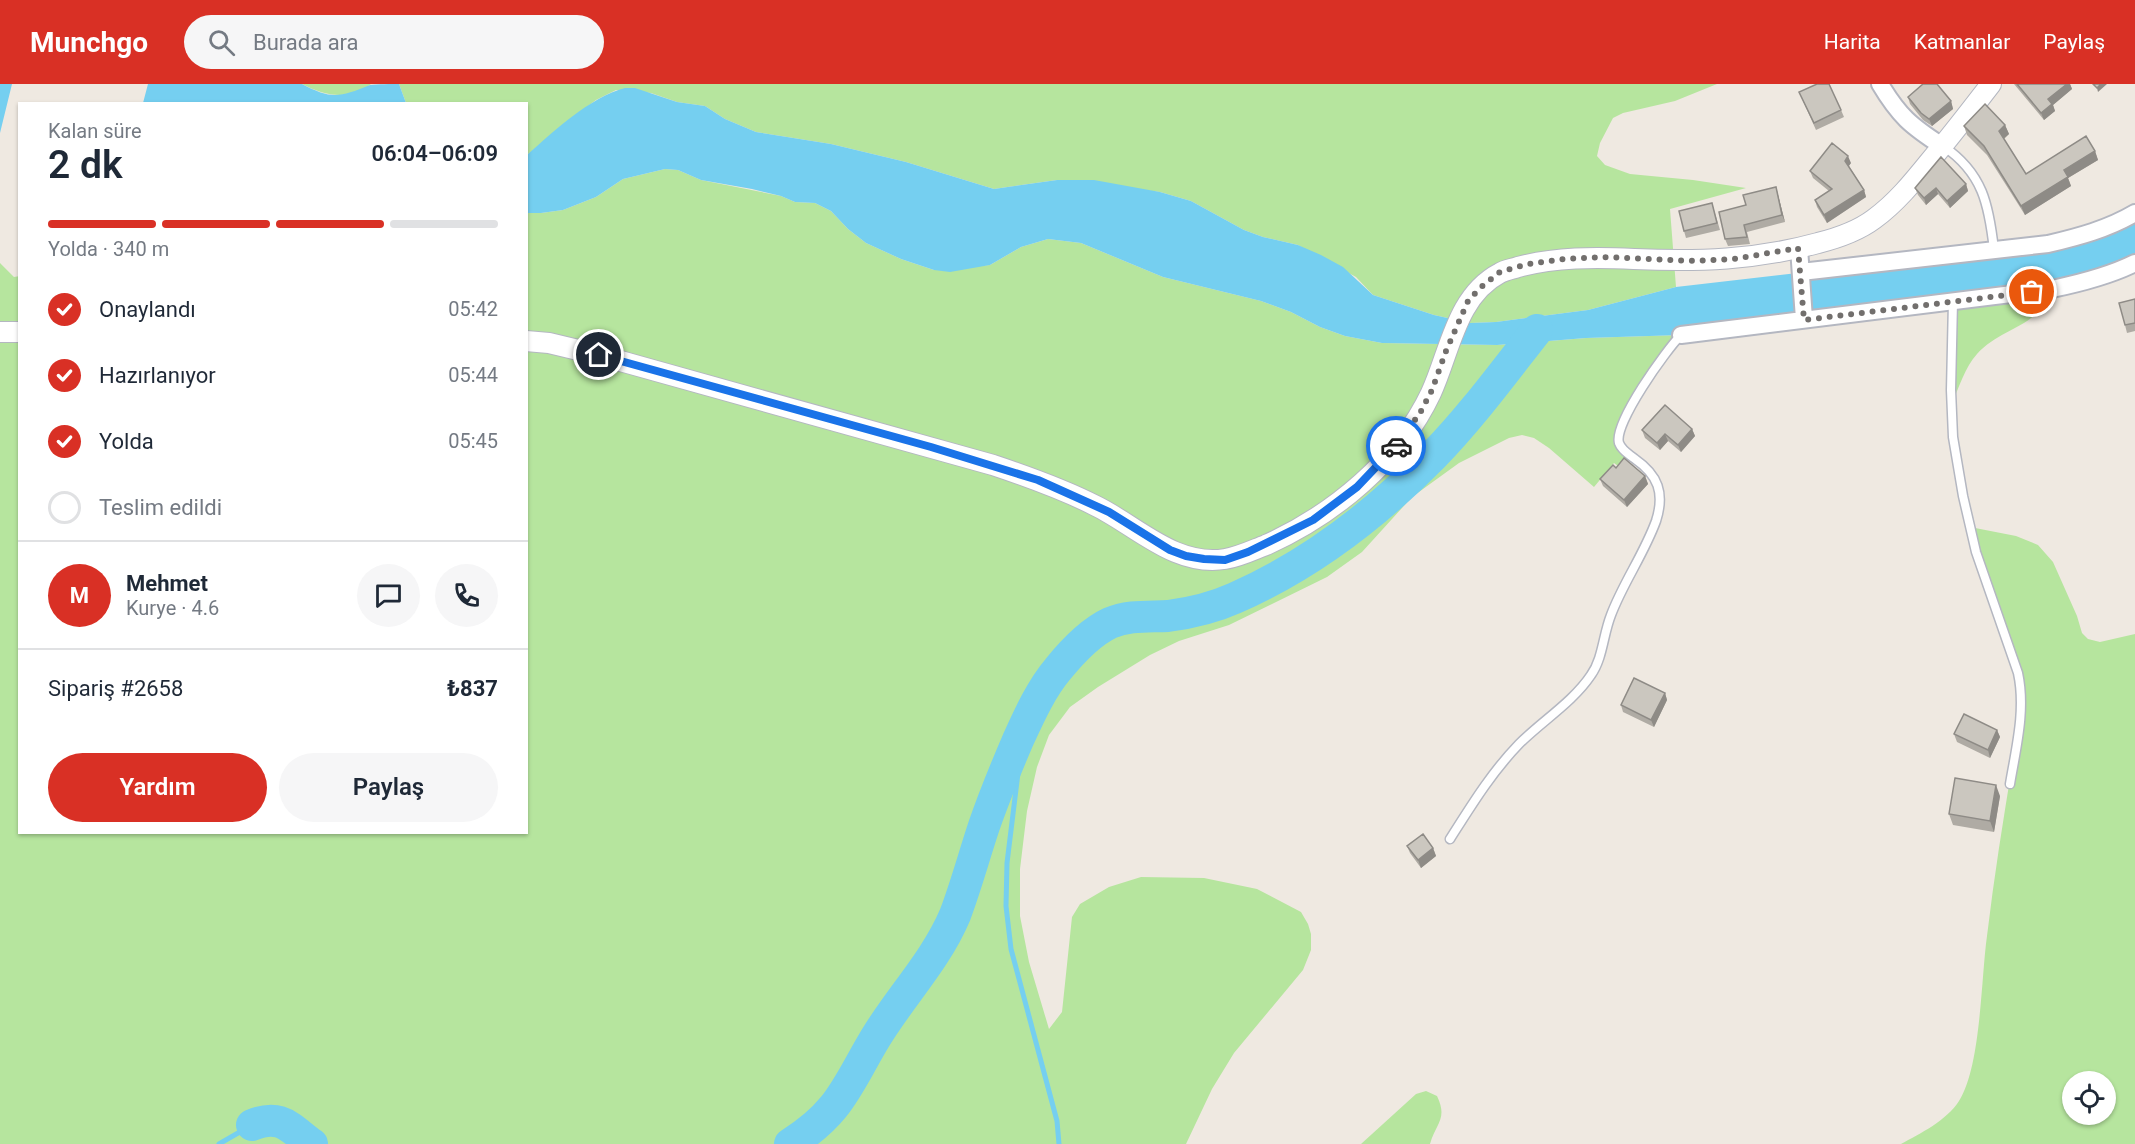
<!DOCTYPE html>
<html lang="tr">
<meta charset="utf-8">
<style>
:root{--surface:#fff;--page:#f6f6f7;--text:#1f2937;--muted:#747a83;--line:#e0e1e3;--accent:#d93025}
body{margin:0;font-family:Roboto,sans-serif;background:var(--page);color:var(--text);height:100vh;display:flex;flex-direction:column;font-size:22px;white-space:nowrap}
*{box-sizing:border-box;margin:0}
p{font-size:20px;color:var(--muted)}
.icon{flex:none;width:33px;height:33px;fill:none;stroke:currentColor;stroke-width:2;stroke-linecap:round;stroke-linejoin:round}
.map{position:relative;flex:1;overflow:hidden}
.details{position:absolute;left:18px;top:18px;width:510px;height:732px;display:flex;flex-direction:column;background:var(--surface);border-radius:0px;box-shadow:0 2px 4px #0004}
.details>*{flex:none}
.fabs{position:absolute;left:2062px;top:987px;display:grid;gap:12px}
.fabs a{display:grid;place-items:center;width:54px;height:54px;border-radius:50%;background:var(--surface);box-shadow:0 2px 4px #0004;font-size:30px}
.pin{position:absolute;display:grid;place-items:center;width:51px;height:51px;color:#fff;margin:-26px;border:3px solid #fff;border-radius:50%;box-shadow:0 2px 6px #0007}
.courier{position:absolute;display:grid;place-items:center;width:60px;height:60px;margin:-30px;border:4px solid #1a73e8;border-radius:50%;background:#fff;color:#222;box-shadow:0 2px 8px #0007}
.overview em{font-style:normal;font-weight:600}
.overview div{display:flex;flex-direction:column-reverse}
.overview{display:flex;align-items:center;justify-content:space-between;height:102px;padding:0 30px}
h1{font-size:39px;font-weight:600;line-height:45px}
.bar{display:grid;grid-template-columns:repeat(4,1fr);gap:9px 6px;align-content:center;height:72px;padding:0 30px}
.bar i{height:8px;border-radius:4px;background:var(--line)}
.bar .current{background:var(--accent)}
.bar p{grid-column:span 4}
.line{display:flex;align-items:center;gap:15px;padding:0 30px;border-top:2px solid var(--line)}
.line div{flex:1}
.round{display:grid;place-items:center;flex:none;width:63px;height:63px;border-radius:32px;background:var(--page)}
ol{padding:0 30px;list-style:none}
li{display:flex;align-items:center;gap:18px;height:66px}
li p{margin-inline-start:auto}
li .icon{padding:6px;border-radius:50%;background:var(--accent);color:#fff;stroke-width:4}
li:last-child{color:var(--muted)}
li i{width:33px;height:33px;border:3px solid var(--line);border-radius:50%}
.cta{display:flex;gap:12px;margin-top:auto;padding:12px 30px}
.cta a{flex:1;height:69px;border-radius:36px;background:var(--accent);color:#fff;font-size:24px;font-weight:600;line-height:69px;text-align:center}
.cta a+a{background:var(--page);color:var(--text)}
header{display:flex;align-items:center;gap:36px;box-sizing:border-box;height:84px;padding:0 30px;background:var(--accent);color:#fff}
header strong{font-size:28px}
nav{display:flex;gap:33px;margin-inline-start:auto;font-size:21px}
.search{width:420px;height:54px;background:var(--page);display:flex;align-items:center;gap:15px;box-sizing:border-box;padding:0 21px;border-radius:33px;color:var(--muted);font-size:22px}
.map>svg:first-child{display:block}
.green{fill:#b6e59e;fill-rule:evenodd}
.water{fill:#75cff0}
.lines{fill:none;stroke-linecap:round;stroke-linejoin:round}
.stream{stroke:#75cff0;stroke-width:5}
.river{stroke:#75cff0;stroke-width:32}
.service-casing{stroke:#b4b7c1;stroke-width:11}
.minor-casing{stroke:#b4b7c1;stroke-width:20}
.tertiary-casing{stroke:#b4b7c1;stroke-width:22}
.service{stroke:#fff;stroke-width:8}
.minor{stroke:#fff;stroke-width:16}
.tertiary{stroke:#fff;stroke-width:20}
.wall{fill:#afaba4}
.shaded-wall{fill:#8e8b86}
.building{fill:#cbc7bf;stroke:#8e8b86;stroke-width:1.5}
.done{stroke:#726f6d;stroke-width:6;stroke-dasharray:0 10.8}
.route{stroke:#1a73e8;stroke-width:8}
</style>
<header>
<strong>Munchgo</strong>
<div class="search"><svg class="icon" aria-label="search" viewBox="0 0 24 24"><circle cx="10" cy="10" r="6"/><path d="M15 15l6 6"/></svg>Burada ara</div>
<nav><a>Harita</a><a>Katmanlar</a><a>Paylaş</a></nav>
</header>
<div class="map">
<svg width="2135" height="1060" viewBox="0 0 2135 1060">
<rect width="100%" height="100%" fill="#efe9e1"/>
<path class="green" d="M302 0H371C349 17 325 12 302 0Z
M399 0H1717L1675 17 1623 29 1613 34 1600 59 1597 72 1605 81 1630 90 1693 96 1746 104 1670 125 1676 203 1588 226 1496 238 1470 239 1434 231 1373 211 1356 193 1298 161 1263 153 1244 146 1191 117 1160 108 1057 96 994 105 906 78 831 60 756 48 725 35 705 22 677 18 651 9 616 6 596 16 571 35 527 71 526 20 406 19Z
M665 85 678 86 701 96 781 112 795 118 815 119 831 127 848 145 866 159 901 175 934 186 990 181 1021 163 1048 155 1081 159 1163 193 1261 217 1291 228 1320 243 1345 252 1382 259 1497 261 1586 254 1681 251 1643 302 1618 351 1628 370 1618 382 1614 379 1594 403 1549 364 1534 354 1522 351 1509 354 1459 379 1412 413 1362 468 1327 493 1229 541 1179 557 1150 571 1098 603 1070 623 1049 651 1037 683 1027 727 1020 785V832L1029 878 1049 945 1062 928 1072 833 1080 820 1109 803 1141 793 1204 794 1257 805 1301 828 1308 840 1311 850V866L1303 886 1234 969 1212 1005 1186 1060H0V179L14 193 20 192V748H526L527 129H541L563 126 596 113 623 95Z
M2052 205C2038 245 2002 242 1977 270 1965 283 1959 304 1952 319L1953 217Z
M1970 443 2016 452 2038 461 2053 478 2077 532 2082 549 2088 555 2100 558 2135 550V1060H1901C1921 1049 1946 1037 1959 1017 1981 983 1981 894 1987 852 1996 776 2009 702 2021 627V605ZM2073 998H2106V1030H2073Z
M1426 1007 1437 1012C1448 1035 1436 1039 1430 1060H1361L1416 1010Z"/>
<path class="water" d="M0 0H12L0 49Z
M148 0H302C332 16 340 13 370 1 378 0 391 0 399 0L406 19H143Z
M625 4H635L677 18 705 22 725 35 756 48 831 60 906 78 994 105 1057 96H1094L1160 108 1191 117 1244 146 1263 153 1298 161 1321 171 1343 183 1373 211 1434 231 1470 239 1496 238 1588 226 1676 203 2048 160 2135 129V179L2088 197 1681 251 1586 254 1497 261 1382 259 1345 252 1320 243 1291 228 1261 217 1163 193 1081 159 1048 155 1021 163 990 181 950 188 934 186 901 175 866 159 848 145 831 127 815 119 795 118 781 112 752 105 701 96 678 86 665 85 623 95 596 113 563 126 541 129H527V71C553 48 590 13 625 4Z"/>
<g class="lines">
<path class="stream" d="M1030 629 1018 689 1007 779 1006 822 1011 865 1057 1037 1059 1060
M219 1060 252 1041"/>
<path class="river" d="M252 1041C281 1029 290 1044 312 1060
M790 1060C841 1028 847 1001 876 953 901 912 936 876 955 831 966 802 974 772 984 742 994 713 1006 684 1018 656 1029 632 1041 605 1058 585 1071 569 1091 548 1110 539 1129 531 1149 533 1168 532 1191 529 1215 523 1235 514 1310 481 1377 429 1433 372 1471 333 1504 288 1537 246"/>
<g class="service-casing">
<path id="service" d="M1943 62C1983 89 1989 121 1994 166
M1953 217 1951 306 1953 353 1963 412 1976 468 2018 589C2026 626 2016 664 2010 700
M1450 755C1471 722 1491 689 1519 660 1542 637 1573 618 1591 591 1603 574 1603 551 1611 531 1623 499 1644 470 1656 437 1665 409 1658 391 1635 375 1629 370 1622 367 1619 359 1613 340 1666 266 1681 251"/>
</g>
<g class="minor-casing">
<path id="minor" d="M1880 0C1899 32 1911 42 1942 62
M1799 164 1804 235
M1801 188 2048 160C2078 153 2108 145 2135 129
M1681 251 2052 205C2081 199 2109 192 2135 179"/>
</g>
<g class="tertiary-casing">
<path id="tertiary" d="M0 248H20
M526 257 549 259 599 271 993 381C1029 393 1063 405 1096 422 1137 442 1175 483 1225 475 1239 473 1253 466 1266 461 1333 431 1399 377 1431 309 1450 268 1456 212 1500 189 1505 186 1512 185 1518 183 1555 173 1595 173 1634 175 1698 178 1756 176 1818 159 1838 154 1858 147 1874 135 1896 119 1913 98 1930 77 1951 52 1971 26 1991 0"/>
</g>
<use href="#service" class="service"/>
<use href="#minor" class="minor"/>
<use href="#tertiary" class="tertiary"/>
</g>
<path class="wall" d="M2014 0H2070L2072 5 2053 21 2055 27 2044 36Z
M1799 8 1841 26 1844 33 1816 46Z
M1908 13 1951 17 1953 25 1932 42 1923 36 1910 20Z
M2005 41 2009 50 2004 55 2026 90 2095 67 2098 76 2068 94 2071 102 2025 131 1987 71 1967 51 1964 42Z
M1851 79 1849 82 1864 106 1866 113 1827 139 1817 123 1815 116 1829 107 1813 94 1810 87Z
M1966 100 1968 107 1950 124 1938 110 1926 121 1918 111 1915 104Z
M1776 103 1785 138 1747 148 1750 160 1728 162 1725 155Z
M1712 119 1720 146 1686 154 1684 147Z
M2135 215V247L2127 249 2125 241Z
M1692 345 1695 352 1681 368 1668 357 1660 366 1645 354 1642 346Z
M1616 384 1645 392 1648 400 1627 423 1603 402 1600 395Z
M1665 609 1667 616 1654 643 1623 628 1621 621Z
M1997 646 2000 653 1990 674 1957 658 1954 650Z
M2000 712 1994 748 1953 741 1949 730Z
M1407 762 1433 764 1436 772 1421 784 1410 769Z"/>
<path class="shaded-wall" d="M2067 0H2070L2072 5 2053 21 2055 27 2044 36 2041 29 2048 15Z
M2101 0H2107L2098 8 2097 4Z
M1951 17 1953 25 1932 42 1929 35Z
M2005 41 2009 50 2002 56 1999 47Z
M2095 67 2098 76 2068 94 2071 102 2025 131 2021 122 2064 86Z
M1848 72 1851 79 1847 84 1845 77Z
M1966 100 1968 107 1950 124 1947 117Z
M1776 103 1778 111 1785 138 1782 131Z
M1936 104 1938 110 1926 121 1924 114Z
M1864 106 1866 113 1827 139 1824 131Z
M1692 345 1695 352 1681 368 1678 361Z
M1665 350 1668 357 1660 366 1657 359Z
M1645 392 1648 400 1627 423 1624 416Z
M1665 609 1667 616 1654 643 1651 636Z
M1997 646 2000 653 1990 674 1988 666Z
M1996 701 2000 712 1994 748 1990 737Z
M1433 764 1436 772 1421 784 1418 776Z"/>
<path class="building" d="M1817 0H1829L1841 26 1814 39 1799 8Z
M1923 0H1937L1951 17 1929 35 1921 29 1908 13Z
M2017 0H2067L2048 15 2052 20 2041 29Z
M2093 0H2101L2097 4Z
M1985 20 2005 41 1999 47 2026 90 2086 52 2095 67 2064 86 2068 93 2021 122 1984 62 1964 42Z
M1832 59 1848 72 1845 77 1864 106 1824 131 1815 116 1832 105 1810 87Z
M1941 73 1966 100 1947 117 1936 104 1924 114 1915 104Z
M1776 103 1782 131 1744 141 1747 153 1725 155 1719 128 1746 121 1743 111Z
M1712 119 1717 139 1684 147 1679 127Z
M2135 215V239L2125 241 2119 219Z
M1665 321 1692 345 1678 361 1665 350 1657 359 1642 346Z
M1624 374 1645 392 1624 416 1600 395 1613 381 1616 384Z
M1634 594 1665 609 1651 636 1621 621Z
M1964 630 1997 646 1988 666 1954 650Z
M1955 694 1996 701 1990 737 1949 730Z
M1423 750 1433 764 1418 776 1407 762Z"/>
<g class="lines">
<path class="done" d="M1396 362 1420 329 1432 306 1446 267 1468 217 1480 204 1500 188 1528 180 1565 175 1602 173 1695 177 1734 175 1798 164 1804 236 2032 208"/>
<path class="route" d="M599 271 931 363 1038 396 1109 428 1170 466 1186 472 1204 475 1225 476 1248 468 1313 436 1357 403 1396 362"/>
</g>
</svg>
<div class="fabs">
<a><svg class="icon" aria-label="locate" viewBox="0 0 24 24"><circle cx="12" cy="12" r="6"/><path d="M12 2v4M12 18v4M2 12h4M18 12h4"/></svg></a>
</div>
<div class="pin" style="left:2032px;top:208px;background:#ea580c"><svg class="icon" aria-label="bag" viewBox="0 0 24 24"><path d="M5 8h14l-1 12H6zM9 8a3 3 0 0 1 6 0"/></svg></div>
<div class="pin" style="left:599px;top:271px;background:#1f2937"><svg class="icon" aria-label="home" viewBox="0 0 24 24"><path d="M3 11l9-7 9 7M6 9v11h12V9"/></svg></div>
<div class="courier" style="left:1396px;top:362px"><svg class="icon" aria-label="car" viewBox="0 0 24 24"><path d="M5 17H2v-5l4-1 3-4h7l3 4 3 1v5h-3M9 17h6M6 11h13"/><circle cx="7" cy="17" r="2"/><circle cx="17" cy="17" r="2"/></svg></div>
<section class="details">
<div class="overview"><div><h1>2 dk</h1><p>Kalan süre</p></div><em>06:04–06:09</em></div>
<div class="bar"><i class="current"></i><i class="current"></i><i class="current"></i><i></i><p>Yolda · 340 m</p></div>
<ol>
<li><svg class="icon" aria-label="check" viewBox="0 0 24 24"><path d="M5 12l5 5 9-10"/></svg>Onaylandı<p>05:42</p></li>
<li><svg class="icon" aria-label="check" viewBox="0 0 24 24"><path d="M5 12l5 5 9-10"/></svg>Hazırlanıyor<p>05:44</p></li>
<li><svg class="icon" aria-label="check" viewBox="0 0 24 24"><path d="M5 12l5 5 9-10"/></svg>Yolda<p>05:45</p></li>
<li><i></i>Teslim edildi</li>
</ol>
<div class="line" style="height:108px"><b class="round" style="background:var(--accent);color:#fff">M</b><div><b>Mehmet</b><p>Kurye · 4.6</p></div><a class="round"><svg class="icon" aria-label="chat" viewBox="0 0 24 24"><path d="M4 5h16v11H9l-5 4z"/></svg></a><a class="round"><svg class="icon" aria-label="phone" viewBox="0 0 24 24"><path d="M5 4h4l2 5-3 2q2 4 5 5l2-3 5 2v4C11 20 4 13 5 4z"/></svg></a></div>
<div class="line" style="height:78px"><div>Sipariş #2658</div><b>₺837</b></div>
<div class="cta"><a>Yardım</a><a>Paylaş</a></div>
</section>
</div>
